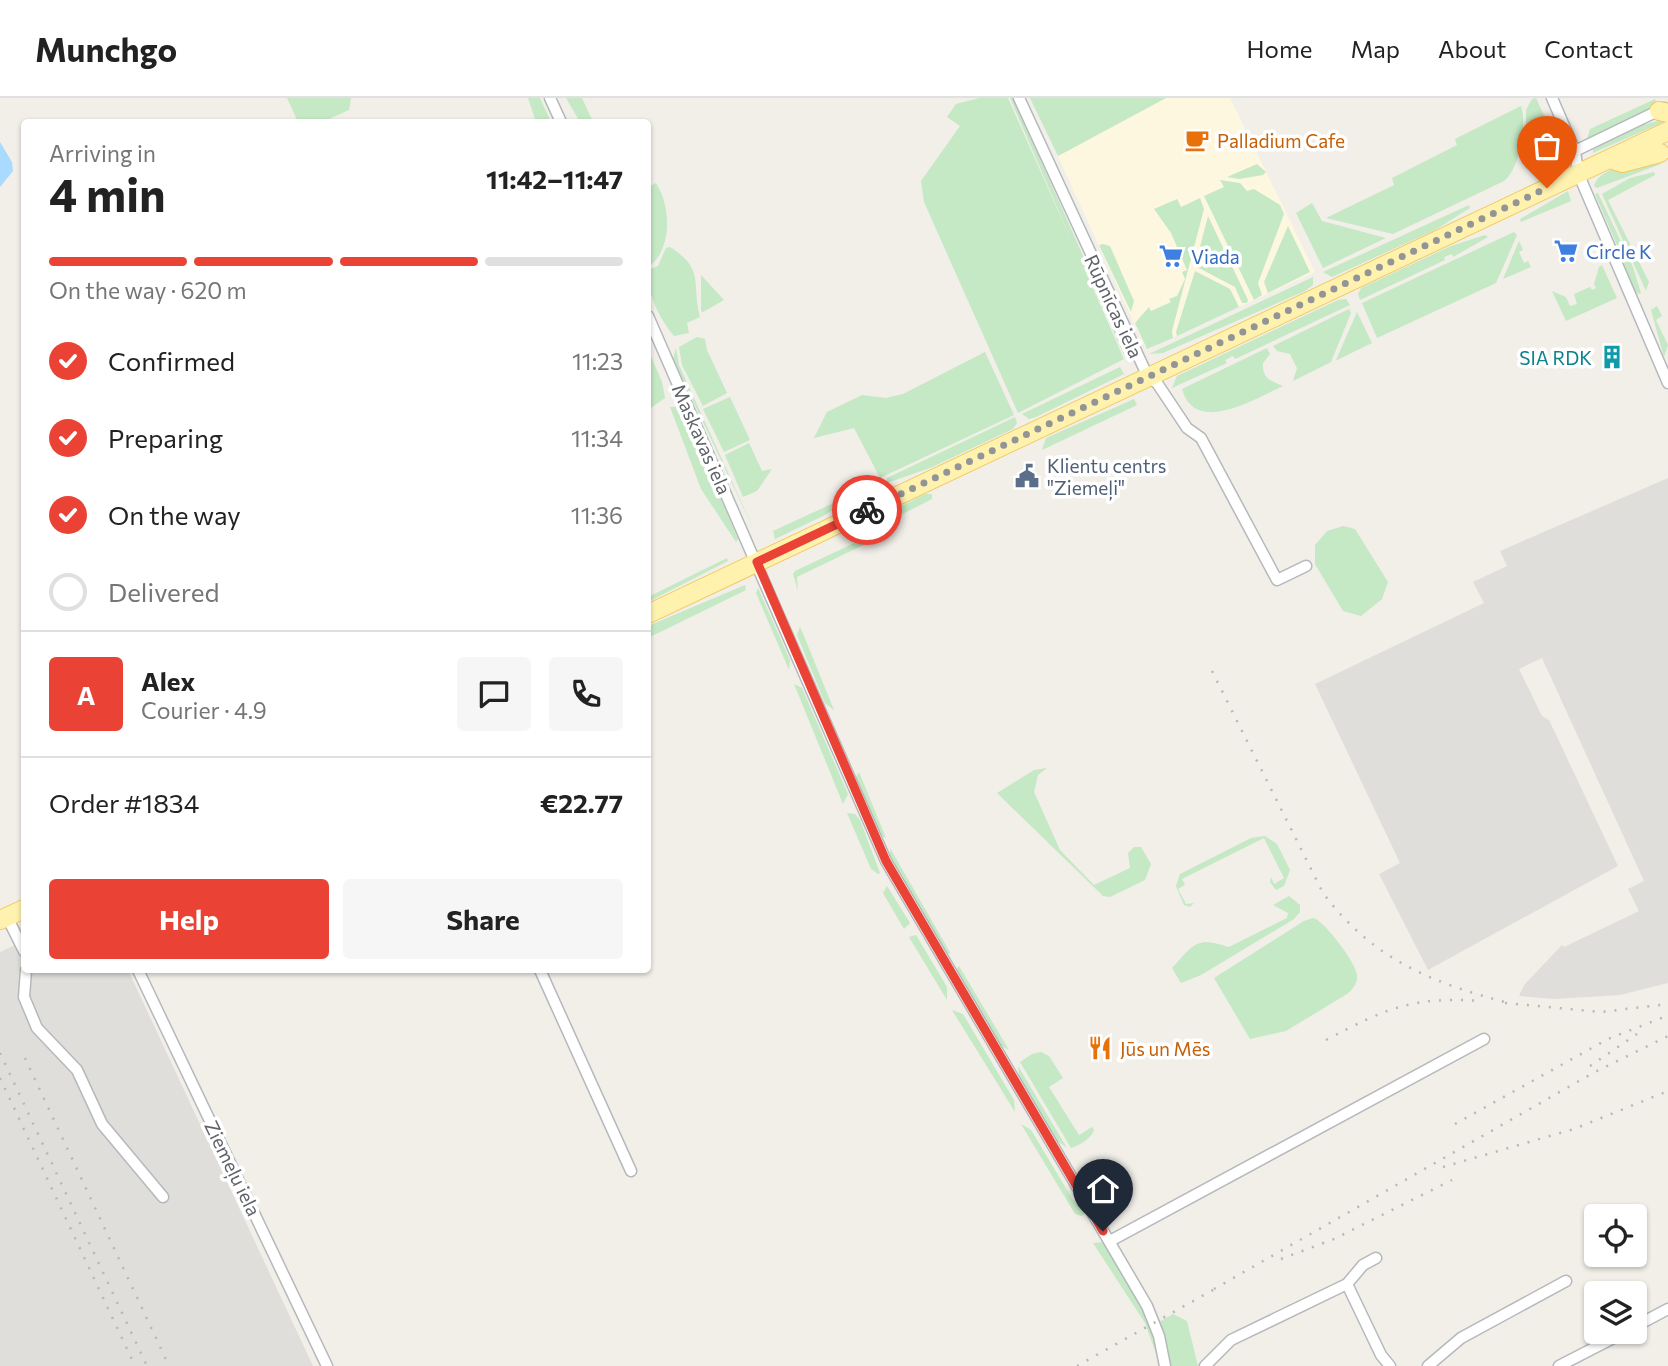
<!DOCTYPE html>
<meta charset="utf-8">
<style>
:root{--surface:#fff;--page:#f6f6f6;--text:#222;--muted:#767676;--line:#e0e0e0;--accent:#ea4335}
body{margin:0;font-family:Commissioner,sans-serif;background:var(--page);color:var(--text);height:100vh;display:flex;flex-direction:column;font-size:26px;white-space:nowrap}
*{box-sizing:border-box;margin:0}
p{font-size:23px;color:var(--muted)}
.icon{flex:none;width:38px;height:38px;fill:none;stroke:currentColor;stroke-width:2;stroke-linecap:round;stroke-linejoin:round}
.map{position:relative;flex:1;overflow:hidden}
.panel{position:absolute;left:21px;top:21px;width:630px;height:854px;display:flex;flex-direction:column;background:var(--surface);border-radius:7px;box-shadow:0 2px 5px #0004}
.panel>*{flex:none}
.tools{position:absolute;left:1584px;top:1106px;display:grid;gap:14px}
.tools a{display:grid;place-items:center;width:63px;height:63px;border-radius:7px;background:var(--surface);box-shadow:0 2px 5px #0004;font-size:35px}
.pin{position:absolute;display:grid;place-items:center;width:60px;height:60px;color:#fff;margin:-72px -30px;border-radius:50% 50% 50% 0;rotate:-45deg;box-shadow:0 0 7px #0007}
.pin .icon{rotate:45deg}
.courier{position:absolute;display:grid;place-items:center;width:70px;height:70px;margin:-35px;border:5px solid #ea4335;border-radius:50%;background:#fff;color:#222;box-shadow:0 2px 9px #0007}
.head em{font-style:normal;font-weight:700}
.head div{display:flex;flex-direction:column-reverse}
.head{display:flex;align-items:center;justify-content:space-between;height:119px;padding:0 28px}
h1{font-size:46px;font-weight:700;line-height:52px}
.bar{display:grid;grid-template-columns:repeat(4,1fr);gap:10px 7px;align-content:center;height:84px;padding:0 28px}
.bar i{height:9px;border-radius:5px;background:var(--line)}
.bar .selected{background:var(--accent)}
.bar p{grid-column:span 4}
.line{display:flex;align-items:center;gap:18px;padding:0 28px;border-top:2px solid var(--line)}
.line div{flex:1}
.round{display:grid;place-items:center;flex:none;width:74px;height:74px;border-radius:7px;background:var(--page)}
ol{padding:0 28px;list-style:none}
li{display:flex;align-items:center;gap:21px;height:77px}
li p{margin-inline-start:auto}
li .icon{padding:7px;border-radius:50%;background:var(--accent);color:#fff;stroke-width:4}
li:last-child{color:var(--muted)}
li i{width:38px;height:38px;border:4px solid var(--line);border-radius:50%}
.cta{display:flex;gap:14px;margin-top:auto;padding:14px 28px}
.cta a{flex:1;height:80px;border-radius:7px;background:var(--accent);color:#fff;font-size:28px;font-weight:700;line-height:80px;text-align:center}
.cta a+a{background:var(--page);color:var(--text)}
header{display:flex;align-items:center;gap:42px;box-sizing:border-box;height:98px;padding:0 35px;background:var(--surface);border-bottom:2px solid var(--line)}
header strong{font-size:33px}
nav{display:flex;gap:38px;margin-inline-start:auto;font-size:24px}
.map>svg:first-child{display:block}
.commercial{fill:#fef7e0}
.industrial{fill:#e0deda}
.green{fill:#c5e8c5}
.water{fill:#aadaff}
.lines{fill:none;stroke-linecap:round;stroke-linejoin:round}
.minor-casing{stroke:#b5b8bc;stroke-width:13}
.primary-casing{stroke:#f2c960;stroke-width:20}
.minor{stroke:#fff;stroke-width:10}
.primary{stroke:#fff2af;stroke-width:18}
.rail{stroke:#b6b7b8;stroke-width:2.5;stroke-dasharray:2 9;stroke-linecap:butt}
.done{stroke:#929495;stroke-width:7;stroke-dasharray:0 12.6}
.route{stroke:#ea4335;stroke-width:9}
.labels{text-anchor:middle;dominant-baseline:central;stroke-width:7;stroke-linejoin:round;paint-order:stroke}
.food-label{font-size:19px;fill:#c56008;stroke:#fff;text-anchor:start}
.shop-label{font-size:19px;fill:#366cbe;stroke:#fff;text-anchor:start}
.street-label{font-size:19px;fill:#5f6368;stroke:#fff}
.culture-label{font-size:19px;fill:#0d838f;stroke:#fff;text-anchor:end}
.service-label{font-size:19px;fill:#4e5e75;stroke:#fff;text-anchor:start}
</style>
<header>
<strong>Munchgo</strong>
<nav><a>Home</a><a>Map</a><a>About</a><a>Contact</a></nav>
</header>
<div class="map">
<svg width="1668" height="1268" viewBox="0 0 1668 1268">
<rect width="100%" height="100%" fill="#f1efe8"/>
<path class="commercial" d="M1166 0H1230L1315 174 1150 250 1144 247 1058 58Z"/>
<path class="industrial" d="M1668 380V885L1620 897 1555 901 1519 898 1524 887 1562 847 1564 849 1639 813 1628 791 1644 783 1542 560 1519 571 1542 618 1549 622 1618 768 1428 872 1379 776 1400 765 1315 586 1484 505 1473 484 1507 468 1500 453Z
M24 843V872H128L313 1268H0V854Z"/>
<path class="green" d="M287 0H351L349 12 322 24H298Z
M528 0H540L551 24H536Z
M566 0H582L593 24H580Z
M979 0H1008L1075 151 1010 0H1013L1128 259H1125L1076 152 1124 261 1018 315 924 104 921 83 960 28 947 19 956 6Z
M1030 0H1166L1058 58Z
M1536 0 1558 48 1546 62 1534 60 1526 50V12L1532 1Z
M1655 1 1659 9 1587 41 1590 31Z
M1521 8C1527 26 1520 71 1504 83L1393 136 1326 120 1394 87 1392 80 1457 47 1455 41Z
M1661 22 1666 23 1593 55V51L1643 27Z
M1658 64 1661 66 1597 90 1594 88C1601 66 1639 67 1658 64Z
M1257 66 1266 74 1263 77 1239 81 1227 79Z
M1654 74 1655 77 1608 102 1649 184 1646 193 1602 96 1630 80Z
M1220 82 1240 85 1247 93 1254 91 1280 107 1284 116 1258 185 1262 197 1254 202 1204 98 1224 89Z
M656 85C671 108 673 152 648 169V89Z
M1568 93 1571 103 1521 124 1520 121Z
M1598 95 1633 169 1641 195 1639 196 1633 193 1622 159 1595 96Z
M1200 100 1204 111 1172 233 1173 240 1147 251 1135 225 1149 209 1151 213 1171 204 1169 201 1177 198 1185 181 1182 174 1187 172 1171 135 1154 111 1177 101 1181 109Z
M1312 105 1322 123 1386 140 1323 170 1296 115Z
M1469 107 1470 110 1435 132 1332 179 1323 174Z
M1208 118 1248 202 1247 205H1242L1235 189 1195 168Z
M1288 128 1310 174 1268 195 1264 184Z
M1514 134 1517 137 1496 185 1377 240 1362 205Z
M1485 137 1488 139 1453 159 1452 156 1444 159 1445 162 1360 202 1358 196 1361 190 1451 148Z
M1519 143 1523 152 1519 154 1524 165 1528 163 1531 169 1503 181Z
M1103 146 1110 148 1134 203 1131 214 1099 147Z
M670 149C706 172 691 187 700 219L687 225 689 235 674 238C659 219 647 197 648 172L658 168 666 150Z
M1602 167 1617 200 1566 223 1552 193 1566 199 1570 208 1577 206 1574 196 1590 189 1592 192 1596 190 1594 186 1599 169Z
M1195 173 1230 191 1239 209 1177 238 1176 234Z
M701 177 724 202 703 214 701 213Z
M1313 179V187L1305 193 1163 255 1149 256Z
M1346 201 1350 207 1235 261 1233 258 1225 262 1227 265 1172 290 1177 278 1338 202Z
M1657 208 1662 218 1656 222 1668 247 1664 259 1651 212Z
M1349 211 1351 215 1331 264 1293 283 1297 270 1290 256 1277 253 1273 248Z
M1357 214 1372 245 1337 262H1336Z
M697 239 705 241 707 252 727 295 703 308 682 267 679 249Z
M676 250 679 267 756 436 673 261Z
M1267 250 1270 256 1263 265C1262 281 1271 283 1283 288 1255 301 1195 338 1182 291Z
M648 251 662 284 665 300 648 312Z
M985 254 1014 317 880 380 854 330 814 340 827 314 862 297 886 300 903 296Z
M1120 269 1124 276 1036 319 1029 321 1022 316Z
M730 299 750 342 724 354 703 311Z
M1134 301 1137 307 1042 352 1046 340Z
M670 309H678L683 313 738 441 736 444 701 391Z
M1015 319 1017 325 1013 331 930 370 887 385V380Z
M749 345 762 373 772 371 757 393 743 399 725 357Z
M932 396V401L889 423 859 435 882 418 925 396Z
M851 397 853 400 823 418 775 441 773 433Z
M1343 428 1355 431 1388 484 1382 501 1361 518 1343 513 1315 466V447L1327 433Z
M886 430 884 437 797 479 798 493 793 476 795 473Z
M727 460 728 463 648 504V499Z
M745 487 746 492 740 495 648 540V528Z
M758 490 790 562 789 572 756 495Z
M800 529 804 538 834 612 825 605 797 537Z
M794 586 802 590 848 696 843 706Z
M1047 670 1038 677 1034 694 1060 752 1094 787 1130 770 1128 755 1134 749H1141L1151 766 1145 782 1110 799 1103 798 997 695 1034 672Z
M859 674 886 740 879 737 854 682Z
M847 715 855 716 860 722 880 775 878 776 871 771Z
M1265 738 1277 746 1290 772 1284 788 1276 792 1270 784 1271 779 1274 786 1284 780 1264 740 1182 781 1185 787 1178 791 1186 806 1194 805 1190 809 1184 807 1176 788 1180 776 1251 740Z
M890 750 951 856 944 854 890 760Z
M887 788 910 825 904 831 883 795Z
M1289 798 1300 807V814L1294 821 1201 877 1181 885 1172 870C1194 846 1196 838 1229 849L1287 820 1288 815 1273 807Z
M1313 820C1324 822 1356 865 1357 877 1358 885 1353 891 1347 896L1286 933 1250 941 1214 880 1304 823Z
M916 837 947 889V902L909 839Z
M959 868 1009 952 999 947 956 872Z
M952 912 963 916 1014 1002 1015 1014Z
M1041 954 1049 958 1063 980 1049 989 1079 1037 1092 1029 1094 1032C1091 1041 1080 1047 1071 1050L1020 964 1032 956Z
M1018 968 1067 1050 1056 1042 1019 979Z
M1021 1026 1031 1032 1073 1102 1087 1115 1081 1118 1075 1116Z
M1102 1144C1127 1168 1153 1231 1159 1264L1145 1225 1093 1145Z
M1173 1216 1187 1223 1198 1268H1171L1159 1224Z"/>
<path class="water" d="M0 44 12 64 13 73 0 89Z"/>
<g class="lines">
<g class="minor-casing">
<path id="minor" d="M550 0 561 24
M1019 0 1148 279 1157 285 1187 330 1201 340 1277 482 1306 468
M1552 0 1575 53 1578 75 1668 285
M1575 53 1664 10
M648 218 886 763 1147 1208 1159 1238 1165 1268
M7 819 24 853
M26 872 24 899 37 930 77 972 102 1026 163 1099
M138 872 327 1268
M540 872 631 1073
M1110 1143 1484 941
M1347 1186 1381 1257 1390 1268
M1634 1229 1668 1211
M1205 1268 1231 1242 1347 1186 1363 1167 1376 1160
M1428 1268 1461 1240 1566 1183
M1559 1268 1625 1234"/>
</g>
<g class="primary-casing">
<path id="primary" d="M1659 13 1668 15
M1613 62 1622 65 1660 55
M648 516 1668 33
M0 822 24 811"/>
</g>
<use href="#minor" class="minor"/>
<use href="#primary" class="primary"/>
<path class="rail" d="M1212 573 1323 795C1374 863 1433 885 1512 906
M1505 905 1601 914 1668 906
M1326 942C1385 911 1412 898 1480 903
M0 955 147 1268
M25 960 169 1268
M1590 968 1637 936
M0 980 135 1268
M1455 1026 1608 941 1664 919
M1443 1069 1574 1031 1668 993
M1281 1161 1334 1141 1452 1082
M1214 1191 1593 975 1668 938
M1077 1268 1220 1188"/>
</g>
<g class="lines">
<path class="done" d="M867 412 1547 90"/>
<path class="route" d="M867 412 757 464 886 763 1103 1133"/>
</g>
<defs>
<g id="cafe-bare" transform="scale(1.89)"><path d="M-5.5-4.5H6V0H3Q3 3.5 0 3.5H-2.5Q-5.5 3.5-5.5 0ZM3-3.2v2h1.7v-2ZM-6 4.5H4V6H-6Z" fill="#e8710a" stroke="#fff" stroke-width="2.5" paint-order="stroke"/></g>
<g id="supermarket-bare" transform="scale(1.89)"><path d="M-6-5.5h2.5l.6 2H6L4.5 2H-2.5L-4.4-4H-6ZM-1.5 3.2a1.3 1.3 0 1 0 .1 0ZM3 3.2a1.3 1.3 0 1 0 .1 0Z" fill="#3f7fe0" stroke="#fff" stroke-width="2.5" paint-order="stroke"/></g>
<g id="building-bare" transform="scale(1.89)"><path d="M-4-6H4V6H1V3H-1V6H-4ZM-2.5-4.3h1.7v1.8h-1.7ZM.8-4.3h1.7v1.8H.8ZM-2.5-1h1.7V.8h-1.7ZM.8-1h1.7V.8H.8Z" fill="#0f9aa8" stroke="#fff" stroke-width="2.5" paint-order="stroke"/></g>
<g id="civic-bare" transform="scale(1.89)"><path d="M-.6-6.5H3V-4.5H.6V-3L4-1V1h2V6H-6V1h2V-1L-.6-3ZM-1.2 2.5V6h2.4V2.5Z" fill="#5c6f8a" stroke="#fff" stroke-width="2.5" paint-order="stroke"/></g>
<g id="restaurant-bare" transform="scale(1.89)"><path d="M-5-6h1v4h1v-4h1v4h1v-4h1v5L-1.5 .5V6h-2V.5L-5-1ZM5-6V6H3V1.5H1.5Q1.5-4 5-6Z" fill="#e8710a" stroke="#fff" stroke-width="2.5" paint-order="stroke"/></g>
</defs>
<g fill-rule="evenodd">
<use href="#cafe-bare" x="1197" y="42"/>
<use href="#supermarket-bare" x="1566" y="153"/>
<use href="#supermarket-bare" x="1171" y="158"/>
<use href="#building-bare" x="1612" y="259"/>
<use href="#civic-bare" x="1027" y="378"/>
<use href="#restaurant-bare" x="1100" y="950"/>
</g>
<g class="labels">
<g class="food-label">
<text x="1217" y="42">Palladium Cafe</text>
<text x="1120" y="950">Jūs un Mēs</text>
</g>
<g class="shop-label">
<text x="1586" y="153">Circle K</text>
<text x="1191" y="158">Viada</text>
</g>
<g class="street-label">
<text transform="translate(1114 208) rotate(65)">Rūpnīcas iela</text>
<text transform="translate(702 341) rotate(66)">Maskavas iela</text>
<text transform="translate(233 1070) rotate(64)">Ziemeļu iela</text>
</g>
<g class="culture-label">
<text x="1592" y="259">SIA RDK</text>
</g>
<g class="service-label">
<text x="1047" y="367">Klientu centrs<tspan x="1047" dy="22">"Ziemeļi"</tspan></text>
</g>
</g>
</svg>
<div class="tools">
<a><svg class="icon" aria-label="locate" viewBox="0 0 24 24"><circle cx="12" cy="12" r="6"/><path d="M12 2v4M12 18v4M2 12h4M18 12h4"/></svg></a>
<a><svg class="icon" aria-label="layers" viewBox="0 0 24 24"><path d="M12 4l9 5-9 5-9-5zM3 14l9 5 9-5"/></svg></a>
</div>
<div class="pin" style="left:1547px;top:90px;background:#ea580c"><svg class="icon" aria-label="bag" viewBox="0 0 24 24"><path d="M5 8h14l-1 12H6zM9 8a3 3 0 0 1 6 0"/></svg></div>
<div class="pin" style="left:1103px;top:1133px;background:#1f2937"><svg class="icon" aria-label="home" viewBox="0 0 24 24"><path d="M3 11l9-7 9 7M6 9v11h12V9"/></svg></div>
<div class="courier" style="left:867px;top:412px"><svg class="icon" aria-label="bike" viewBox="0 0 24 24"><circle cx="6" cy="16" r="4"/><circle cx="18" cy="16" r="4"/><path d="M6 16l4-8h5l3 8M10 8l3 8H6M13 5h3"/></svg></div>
<section class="panel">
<div class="head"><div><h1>4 min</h1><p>Arriving in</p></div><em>11:42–11:47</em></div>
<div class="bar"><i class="selected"></i><i class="selected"></i><i class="selected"></i><i></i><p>On the way · 620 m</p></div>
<ol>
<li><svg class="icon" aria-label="check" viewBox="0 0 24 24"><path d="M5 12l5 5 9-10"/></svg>Confirmed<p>11:23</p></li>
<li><svg class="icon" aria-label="check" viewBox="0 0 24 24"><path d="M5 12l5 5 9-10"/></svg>Preparing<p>11:34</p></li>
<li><svg class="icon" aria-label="check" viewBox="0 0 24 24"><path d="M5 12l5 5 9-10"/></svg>On the way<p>11:36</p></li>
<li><i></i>Delivered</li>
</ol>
<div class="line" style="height:126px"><b class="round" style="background:var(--accent);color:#fff">A</b><div><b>Alex</b><p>Courier · 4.9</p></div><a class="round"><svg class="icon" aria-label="chat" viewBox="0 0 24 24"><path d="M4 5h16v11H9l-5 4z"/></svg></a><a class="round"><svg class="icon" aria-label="phone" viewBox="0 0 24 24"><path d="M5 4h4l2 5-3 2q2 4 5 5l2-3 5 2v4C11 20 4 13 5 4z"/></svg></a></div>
<div class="line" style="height:91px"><div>Order #1834</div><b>€22.77</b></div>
<div class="cta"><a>Help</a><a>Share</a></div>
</section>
</div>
